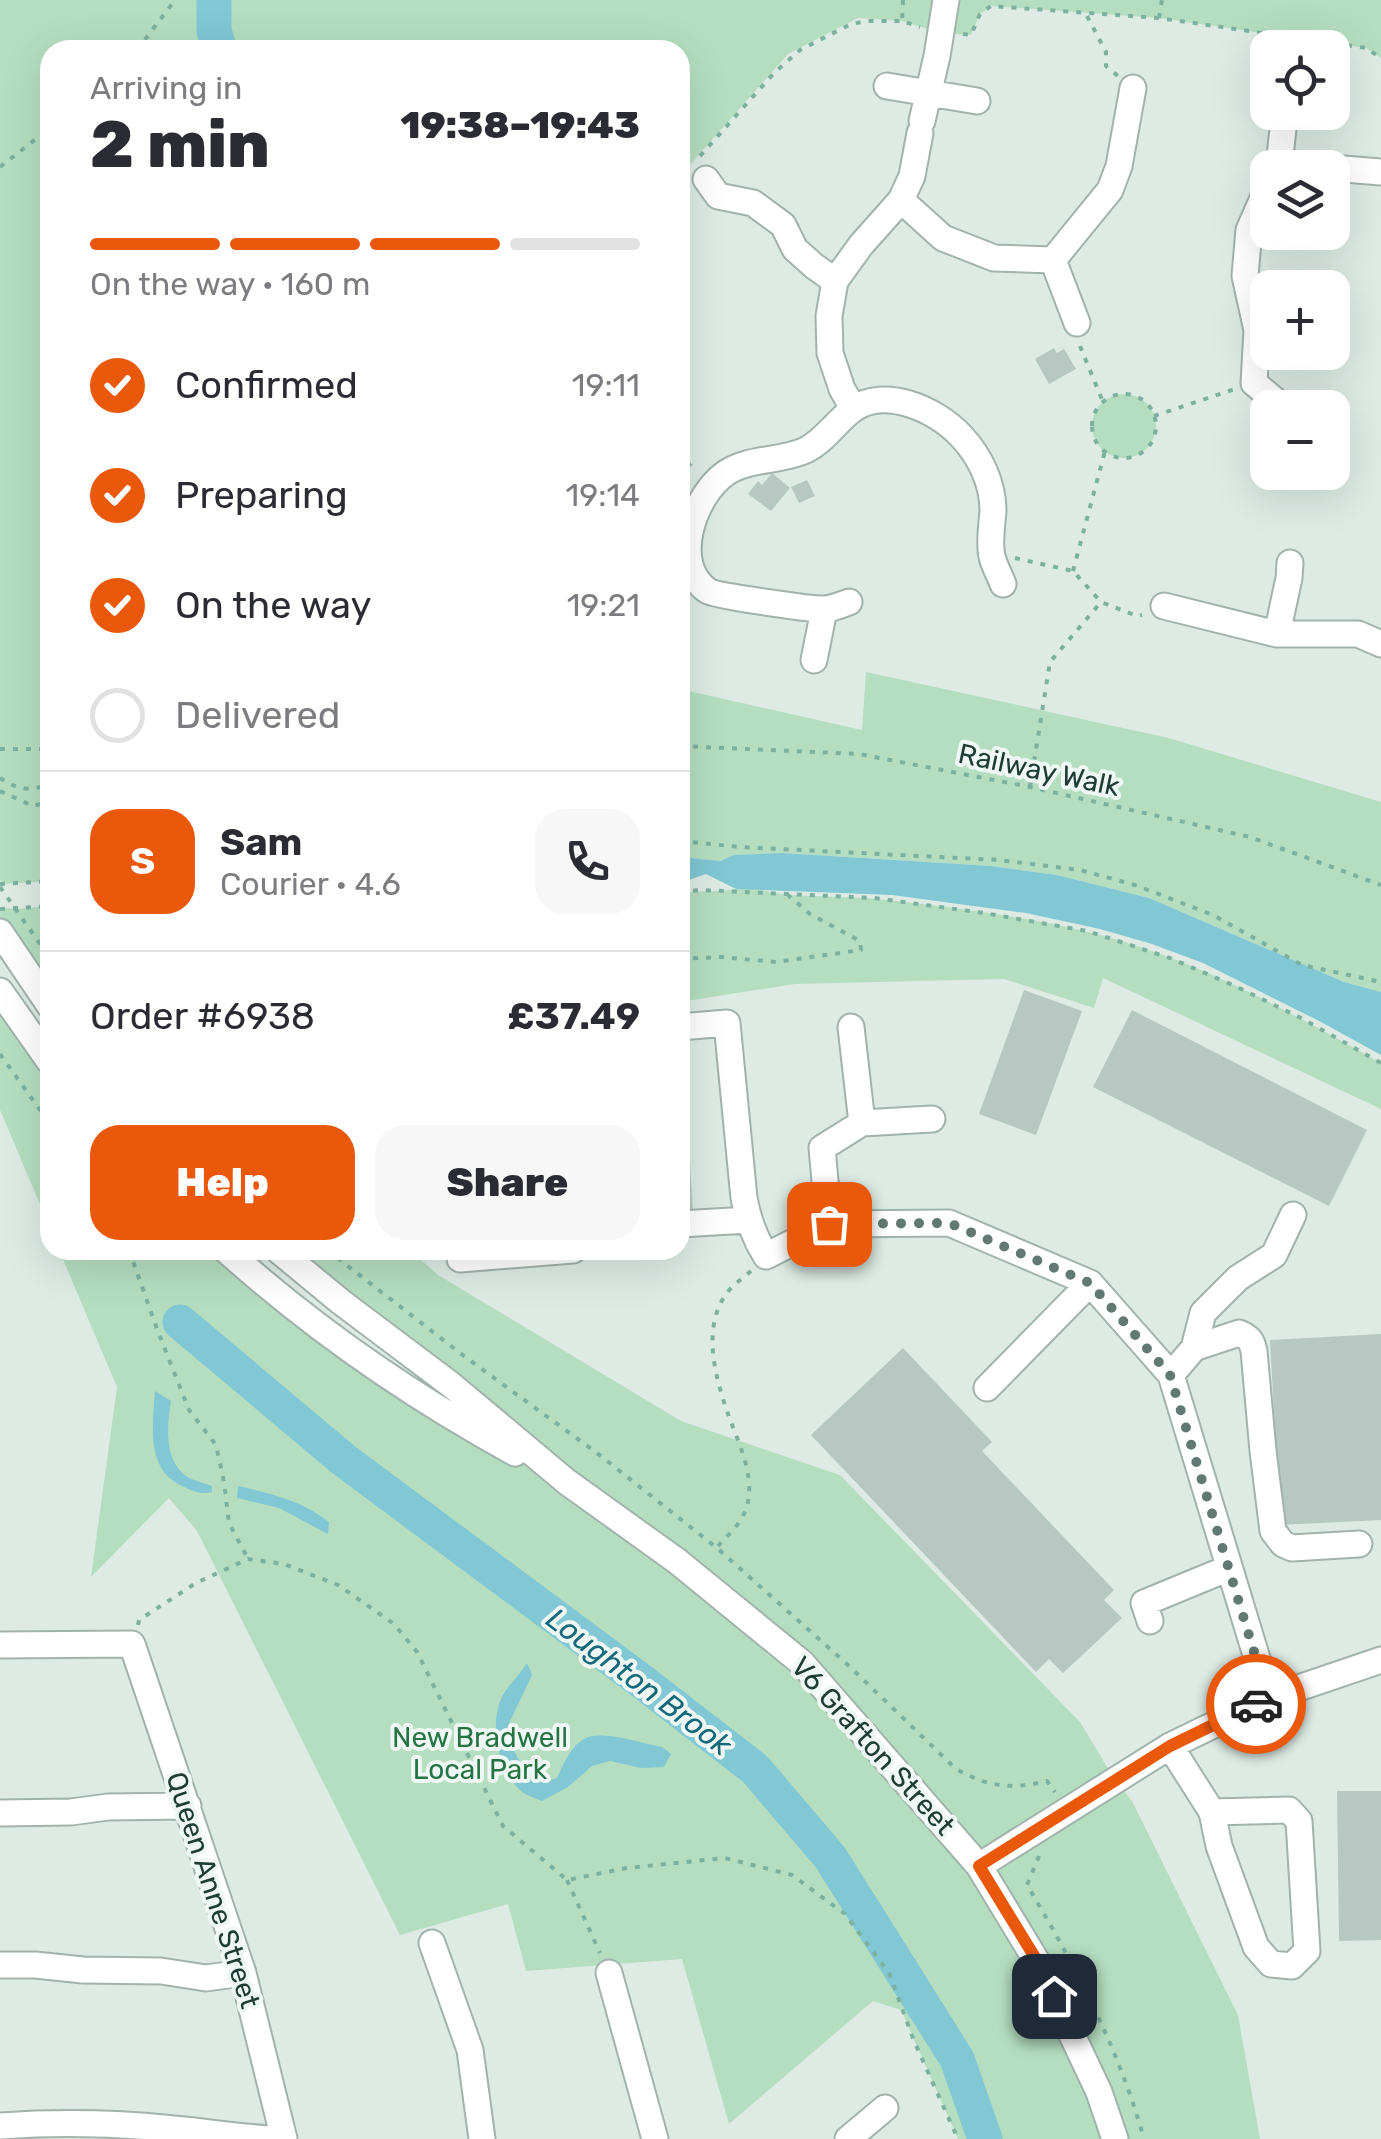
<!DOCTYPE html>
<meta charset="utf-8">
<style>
:root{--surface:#fff;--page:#f7f7f7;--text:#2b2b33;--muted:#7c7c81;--line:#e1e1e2;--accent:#ea580c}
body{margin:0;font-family:Rubik,sans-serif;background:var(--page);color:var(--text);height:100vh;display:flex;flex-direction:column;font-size:38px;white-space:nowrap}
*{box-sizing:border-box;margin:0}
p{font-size:32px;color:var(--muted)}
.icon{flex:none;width:55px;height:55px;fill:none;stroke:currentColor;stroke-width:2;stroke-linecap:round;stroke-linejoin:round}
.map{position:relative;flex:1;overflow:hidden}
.details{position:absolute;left:40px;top:40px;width:650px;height:1220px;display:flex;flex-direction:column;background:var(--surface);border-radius:30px;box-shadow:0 10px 40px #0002}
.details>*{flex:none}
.tools{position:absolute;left:1250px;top:30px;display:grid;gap:20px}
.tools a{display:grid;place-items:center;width:100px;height:100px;border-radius:20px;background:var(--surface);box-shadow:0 10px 40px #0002;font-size:50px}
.pin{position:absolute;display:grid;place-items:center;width:85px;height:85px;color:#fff;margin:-42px;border-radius:20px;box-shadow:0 5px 15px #0006}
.courier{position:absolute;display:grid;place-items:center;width:100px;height:100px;margin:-50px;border:8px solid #ea580c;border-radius:50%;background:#fff;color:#222;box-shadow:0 2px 12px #0007}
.headline em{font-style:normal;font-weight:800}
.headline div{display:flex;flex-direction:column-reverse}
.headline{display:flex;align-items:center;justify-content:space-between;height:170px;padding:0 50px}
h1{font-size:65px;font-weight:800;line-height:75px}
.bar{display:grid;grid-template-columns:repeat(4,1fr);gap:15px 10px;align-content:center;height:120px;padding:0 50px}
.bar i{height:12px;border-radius:8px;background:var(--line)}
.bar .current{background:var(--accent)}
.bar p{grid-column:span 4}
.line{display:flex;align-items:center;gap:25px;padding:0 50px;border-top:2px solid var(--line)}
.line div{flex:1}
.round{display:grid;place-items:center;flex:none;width:105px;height:105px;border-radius:30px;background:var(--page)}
ol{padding:0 50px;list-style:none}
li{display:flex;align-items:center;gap:30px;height:110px}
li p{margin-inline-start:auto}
li .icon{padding:10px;border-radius:50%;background:var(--accent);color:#fff;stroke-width:4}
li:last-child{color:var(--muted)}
li i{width:55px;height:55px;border:5px solid var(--line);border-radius:50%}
.cta{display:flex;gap:20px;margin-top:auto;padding:20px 50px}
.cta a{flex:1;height:115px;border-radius:30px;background:var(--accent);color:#fff;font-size:40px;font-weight:800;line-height:115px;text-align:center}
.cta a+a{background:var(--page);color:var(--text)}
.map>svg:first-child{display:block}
.green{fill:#b5dec0}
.water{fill:#81c7d4}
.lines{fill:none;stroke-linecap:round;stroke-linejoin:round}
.river{stroke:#81c7d4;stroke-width:35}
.building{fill:#b6c8c1}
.minor-casing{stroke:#a1b3ac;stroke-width:29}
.path{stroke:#7cb1a0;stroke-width:4;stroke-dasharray:5 8;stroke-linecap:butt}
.minor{stroke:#fff;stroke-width:25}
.path-bridge{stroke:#7cb1a0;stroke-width:4;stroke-dasharray:5 8;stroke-linecap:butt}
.done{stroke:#617972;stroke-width:10;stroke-dasharray:0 18}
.route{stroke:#ea580c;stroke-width:12}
.labels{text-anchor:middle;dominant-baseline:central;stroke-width:8;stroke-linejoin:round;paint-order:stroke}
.street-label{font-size:28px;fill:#1e3b34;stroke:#eef7f3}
.park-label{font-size:28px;fill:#267445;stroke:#eef7f3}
.water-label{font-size:30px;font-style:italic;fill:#15697a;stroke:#eef7f3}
</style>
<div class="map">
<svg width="1381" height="2139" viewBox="0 0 1381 2139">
<rect width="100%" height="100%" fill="#deebe5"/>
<path class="green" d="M0 0H1381V58L1366 48 1159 18 991 6 980 14 971 35 941 33 902 21 858 18 788 54 680 176V50H50V881L4 884 0 880Z
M1092 426a32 32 0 1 1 64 0a32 32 0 1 1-64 0Z
M866 672 1169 738 1381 802V992L1344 982 1149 898 1057 875 991 866 782 853 735 855 720 861 691 858 680 852V689L862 730Z
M747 887C762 890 777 894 792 895 820 897 848 896 876 899 944 906 1023 916 1088 932 1193 957 1288 1011 1381 1063V1109L1103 978 1094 1008 1004 979 795 984 680 1002V892L723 891Z
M50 906V1006L0 933V907L14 909Z
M0 991 50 1062V1228L0 1110Z
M59 1250H226L269 1289 558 1477 275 1250H410L438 1275 681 1421 840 1475 1080 1722 1115 1780 1132 1801 1238 2015 1260 2139H958L901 2010 873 2001 729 2124 682 1959 526 1971 508 1904 400 1935 197 1531 169 1498 91 1577 117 1387Z"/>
<path class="water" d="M680 852 691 858 720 861 734 855 782 853 991 866 1057 875 1149 898 1344 982 1381 992V1055L1321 1022 1203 963 1152 944 1100 929 1026 913 892 895 736 889 706 874 680 883Z
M155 1391 171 1401C167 1426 163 1462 189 1478 195 1481 205 1483 212 1486V1492C200 1495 193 1491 182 1486 145 1469 153 1425 155 1391Z
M238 1486C270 1493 303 1501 329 1522L328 1534 279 1508 237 1498Z
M527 1663 532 1675 506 1730C515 1755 520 1768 543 1783L557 1778C563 1765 571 1746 584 1739 601 1729 643 1744 662 1747L671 1754 664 1767 641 1768 610 1761 592 1766 568 1787 542 1801C535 1798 527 1796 521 1791 498 1771 488 1722 503 1695 509 1684 520 1675 527 1663Z"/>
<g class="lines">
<path class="river" d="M214 0V31L220 50
M180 1322 344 1460 644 1683 755 1769 830 1857 957 2059 985 2139"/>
</g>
<path class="building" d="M1054 348 1057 353 1064 349 1076 369 1049 384 1035 359Z
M772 473 790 488 771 511 748 494 758 481 762 485Z
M807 480 815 496 799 503 791 487Z
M1024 990 1082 1011 1036 1135 979 1114Z
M1132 1010 1367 1130 1329 1206 1093 1087Z
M680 1050H684L693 1216 680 1217Z
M1381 1334V1520L1280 1525 1270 1340Z
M903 1348 992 1442 982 1451 1114 1590 1104 1600 1122 1618 1063 1673 1049 1659 1036 1672 811 1435Z
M1337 1791H1381V1940L1339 1941Z"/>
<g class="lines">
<g class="minor-casing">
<path id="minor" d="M887 86 977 101
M1284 120 1280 156 1285 168
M922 121 937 56 946 0
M1332 168 1381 172
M706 179 718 196 753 203 783 225 795 249 814 266 835 281
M1268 193 1264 196 1249 230 1245 276 1257 330 1254 383 1284 408
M901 200 943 238 994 258 1053 260 1110 190 1119 166 1133 88
M1053 260 1077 323
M853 408 842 389 830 353 829 316 835 281 861 245 901 200 912 176 920 133
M849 602C840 605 830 610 820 609 805 608 716 596 708 591 669 564 694 495 726 473 750 457 781 462 806 450 824 441 836 422 852 410 884 386 936 409 961 436 980 456 993 483 993 511 992 523 990 536 991 549 991 561 999 573 1003 584
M1164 606 1277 634H1358L1381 644
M1277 634 1289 578 1290 563
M814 660 824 610
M0 932 50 1006
M0 991 50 1062
M680 1027 727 1023 744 1198C748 1220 754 1237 766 1256L829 1224 949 1223 1090 1283 1171 1375 1269 1698
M862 1123 932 1119
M680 1224 748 1220
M829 1224 822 1148 862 1123 851 1027
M226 1250C314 1329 411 1396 515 1453
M278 1250 341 1302 450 1384 567 1482 677 1561 802 1663 979 1866 1039 1965 1099 2092 1115 2139
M460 1259 573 1250
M1194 1348 1203 1313 1238 1278 1274 1255 1293 1215
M1171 1375 1194 1348 1239 1333C1249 1337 1252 1341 1254 1351L1263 1451 1273 1531 1283 1544 1292 1548 1359 1544
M987 1388 1090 1283
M1150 1621 1144 1603 1229 1568
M0 1645 132 1644 243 1973 284 2139
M1170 1746 1212 1812 1219 1846 1256 1947 1271 1964 1292 1966 1307 1951 1299 1821 1289 1810 1212 1812
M0 1813 71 1812 108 1807 188 1806
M979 1866 1170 1746 1269 1698 1381 1660
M432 1943 470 2050 482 2139
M0 1965H35L83 1970 161 1971 206 1978 243 1973
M609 1973 655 2139
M0 2126C58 2122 116 2123 174 2129 208 2132 241 2138 276 2139
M848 2139 885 2108"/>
</g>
<path class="path" d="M903 0 902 21 920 27
M1087 16 1106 52V66L1118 76
M1159 18 1162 0
M963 34 971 35 980 14 991 6 1159 18 1366 48 1381 58
M137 50 175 0
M700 156 774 73 800 50 851 24 867 21H902
M0 167 50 128
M1080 346 1103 402
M1092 426a32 32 0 1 1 64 0a32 32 0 1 1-64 0Z
M1154 416 1235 389
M680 452 695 472
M1015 558 1073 571 1101 602 1137 616 1142 615
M1073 571 1105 451
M680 746 859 754 1030 787 1250 837 1381 885
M0 749H50
M0 778C16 789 31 793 50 783
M1030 787 1050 662 1101 602
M0 791 33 806 50 801
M680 841 740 847 999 860 1080 870 1135 885 1213 915 1302 965 1381 982
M0 884 50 881
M0 887 50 958
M680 892 701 890 874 898 984 913 1087 931 1170 958 1235 986 1301 1018 1381 1063
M680 959 721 957 776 962 861 950 860 941 810 914 788 895
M0 1054 50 1124
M129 1250 157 1329 189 1410 216 1445 224 1482 229 1523 248 1559
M327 1250 464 1356 597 1453 717 1548 848 1665 956 1769C989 1787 1011 1790 1047 1781L1055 1792
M718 1546C728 1535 741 1524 746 1509 757 1476 737 1441 727 1411 715 1376 703 1331 724 1297 730 1287 743 1278 752 1270
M138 1625 139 1620 196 1583 248 1559 284 1564 338 1585 394 1624 417 1652 503 1826 567 1880 627 1868 725 1858 792 1875 845 1914 889 1973 914 2041 958 2139
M1039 1856 1027 1885C1075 1965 1119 2049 1144 2139
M567 1880 600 1953"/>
<use href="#minor" class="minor"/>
<path class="path-bridge" d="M0 909 50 906"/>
</g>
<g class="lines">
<path class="done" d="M829 1224 949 1223 1090 1283 1170 1375 1268 1698 1256 1704"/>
<path class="route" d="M1054 1996 1039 1964 979 1866 1170 1746 1256 1704"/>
</g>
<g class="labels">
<g class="street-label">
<text transform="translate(1039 770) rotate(12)">Railway Walk</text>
<text transform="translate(873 1746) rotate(48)">V6 Grafton Street</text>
<text transform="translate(213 1890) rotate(72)">Queen Anne Street</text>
</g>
<g class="park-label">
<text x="480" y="1737">New Bradwell<tspan x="480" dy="32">Local Park</tspan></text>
</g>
<g class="water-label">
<text transform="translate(639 1682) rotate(37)">Loughton Brook</text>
</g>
</g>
</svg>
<div class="tools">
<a><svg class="icon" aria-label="locate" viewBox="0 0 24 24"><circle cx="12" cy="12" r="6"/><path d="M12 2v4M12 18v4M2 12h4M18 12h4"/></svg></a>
<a><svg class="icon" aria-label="layers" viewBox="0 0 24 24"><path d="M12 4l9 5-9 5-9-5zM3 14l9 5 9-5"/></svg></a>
<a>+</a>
<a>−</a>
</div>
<div class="pin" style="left:829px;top:1224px;background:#ea580c"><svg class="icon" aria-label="bag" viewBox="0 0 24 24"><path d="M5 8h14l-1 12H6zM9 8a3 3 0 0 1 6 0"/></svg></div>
<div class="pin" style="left:1054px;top:1996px;background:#1f2937"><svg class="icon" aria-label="home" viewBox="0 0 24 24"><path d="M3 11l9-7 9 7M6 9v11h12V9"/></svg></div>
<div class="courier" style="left:1256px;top:1704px"><svg class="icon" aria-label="car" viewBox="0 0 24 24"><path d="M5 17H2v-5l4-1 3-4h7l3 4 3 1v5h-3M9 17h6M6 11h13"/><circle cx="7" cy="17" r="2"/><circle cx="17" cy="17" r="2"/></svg></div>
<section class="details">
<div class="headline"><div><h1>2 min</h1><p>Arriving in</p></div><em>19:38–19:43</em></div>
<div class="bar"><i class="current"></i><i class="current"></i><i class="current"></i><i></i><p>On the way · 160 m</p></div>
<ol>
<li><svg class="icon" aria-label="check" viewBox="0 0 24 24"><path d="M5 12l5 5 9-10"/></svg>Confirmed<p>19:11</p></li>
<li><svg class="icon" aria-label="check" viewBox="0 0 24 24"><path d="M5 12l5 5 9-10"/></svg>Preparing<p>19:14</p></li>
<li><svg class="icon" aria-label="check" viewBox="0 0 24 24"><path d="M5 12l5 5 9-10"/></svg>On the way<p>19:21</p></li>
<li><i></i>Delivered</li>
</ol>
<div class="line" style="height:180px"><b class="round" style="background:var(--accent);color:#fff">S</b><div><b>Sam</b><p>Courier · 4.6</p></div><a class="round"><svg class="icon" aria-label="phone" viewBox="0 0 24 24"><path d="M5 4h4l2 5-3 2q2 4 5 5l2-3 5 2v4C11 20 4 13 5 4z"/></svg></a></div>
<div class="line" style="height:130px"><div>Order #6938</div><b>£37.49</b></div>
<div class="cta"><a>Help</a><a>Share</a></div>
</section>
</div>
